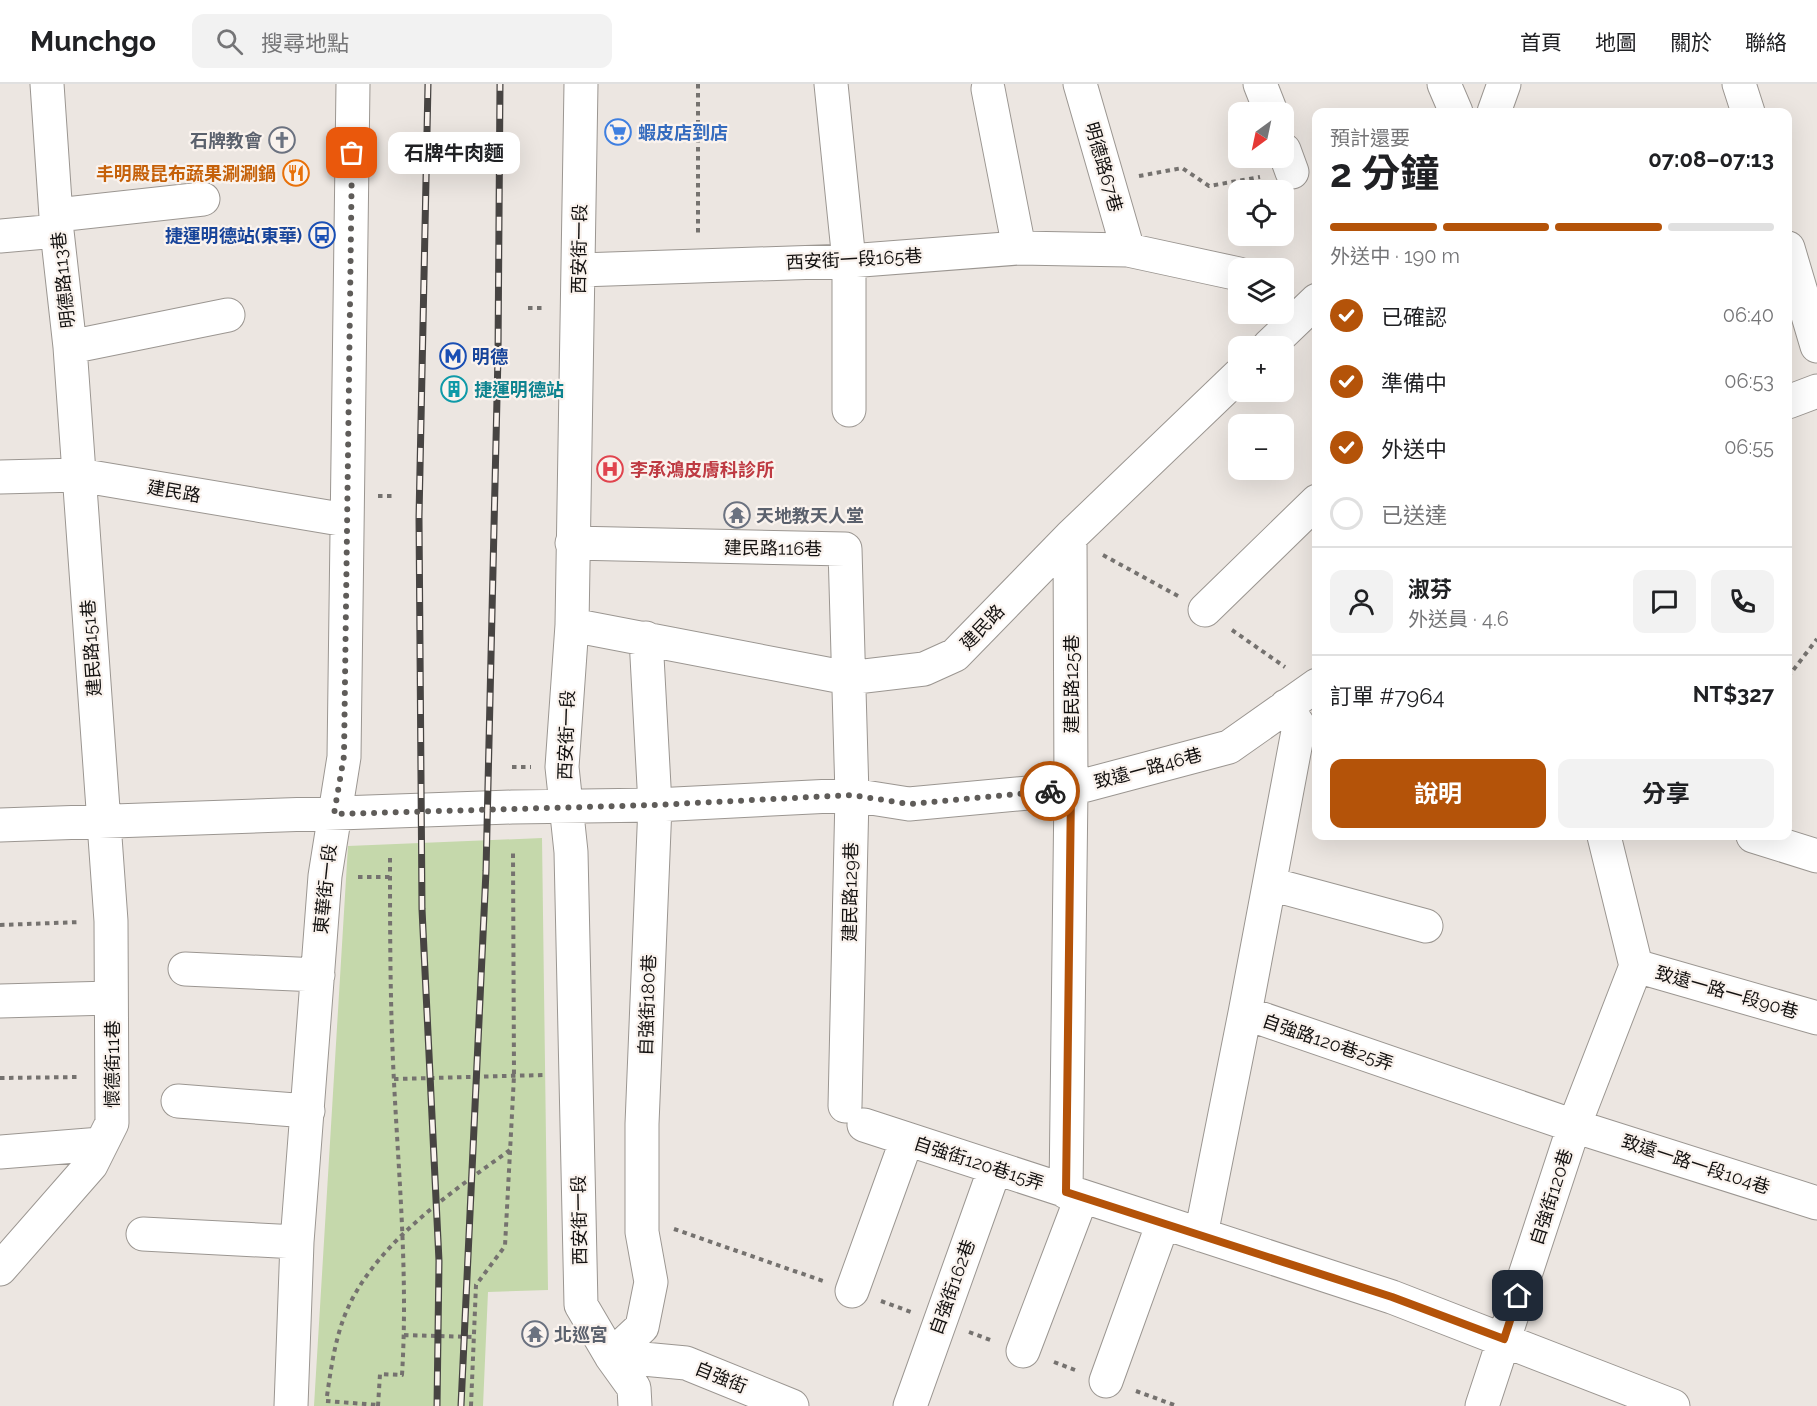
<!DOCTYPE html>
<html lang="zh-TW">
<meta charset="utf-8">
<style>
:root{--surface:#fff;--page:#f2f2f2;--text:#202124;--muted:#757577;--line:#e0e0e0;--accent:#b45309}
body{margin:0;font-family:Raleway,"Noto Sans TC",sans-serif;background:var(--page);color:var(--text);height:100vh;display:flex;flex-direction:column;font-size:22px;white-space:nowrap}
*{box-sizing:border-box;margin:0}
p{font-size:20px;color:var(--muted)}
.icon{flex:none;width:33px;height:33px;fill:none;stroke:currentColor;stroke-width:2;stroke-linecap:round;stroke-linejoin:round}
.map{position:relative;flex:1;overflow:hidden}
.drawer{position:absolute;left:1312px;top:24px;width:480px;height:732px;display:flex;flex-direction:column;background:var(--surface);border-radius:12px;box-shadow:0 6px 24px #0002}
.drawer>*{flex:none}
.needle{width:39px;rotate:213deg}
.fabs{position:absolute;left:1228px;top:18px;display:grid;gap:12px}
.fabs a{display:grid;place-items:center;width:66px;height:66px;border-radius:12px;background:var(--surface);box-shadow:0 6px 24px #0002;font-size:30px}
.pin{position:absolute;display:grid;place-items:center;width:51px;height:51px;color:#fff;margin:-26px;border-radius:12px;box-shadow:0 3px 9px #0006}
.courier{position:absolute;display:grid;place-items:center;width:60px;height:60px;margin:-30px;border:4px solid #b45309;border-radius:50%;background:#fff;color:#222;box-shadow:0 2px 8px #0007}
.bubble{position:absolute;height:42px;border-radius:12px;background:var(--surface);box-shadow:0 6px 24px #0002;font-size:20px;font-weight:700;line-height:42px;text-align:center}
.head em{font-style:normal;font-weight:700}
.head div{display:flex;flex-direction:column-reverse}
.head{display:flex;align-items:center;justify-content:space-between;height:102px;padding:0 18px}
h1{font-size:39px;font-weight:700;line-height:45px}
.bar{display:grid;grid-template-columns:repeat(4,1fr);gap:9px 6px;align-content:center;height:72px;padding:0 18px}
.bar i{height:8px;border-radius:4px;background:var(--line)}
.bar .selected{background:var(--accent)}
.bar p{grid-column:span 4}
.line{display:flex;align-items:center;gap:15px;padding:0 18px;border-top:2px solid var(--line)}
.line div{flex:1}
.round{display:grid;place-items:center;flex:none;width:63px;height:63px;border-radius:12px;background:var(--page)}
ol{padding:0 18px;list-style:none}
li{display:flex;align-items:center;gap:18px;height:66px}
li p{margin-inline-start:auto}
li .icon{padding:6px;border-radius:50%;background:var(--accent);color:#fff;stroke-width:4}
li:last-child{color:var(--muted)}
li i{width:33px;height:33px;border:3px solid var(--line);border-radius:50%}
.primary-button{display:flex;gap:12px;margin-top:auto;padding:12px 18px}
.primary-button a{flex:1;height:69px;border-radius:12px;background:var(--accent);color:#fff;font-size:24px;font-weight:700;line-height:69px;text-align:center}
.primary-button a+a{background:var(--page);color:var(--text)}
header{display:flex;align-items:center;gap:36px;box-sizing:border-box;height:84px;padding:0 30px;background:var(--surface);border-bottom:2px solid var(--line)}
header strong{font-size:28px}
nav{display:flex;gap:33px;margin-inline-start:auto;font-size:21px}
.search{width:420px;height:54px;background:var(--page);display:flex;align-items:center;gap:15px;box-sizing:border-box;padding:0 21px;border-radius:12px;color:var(--muted);font-size:22px}
.map>svg:first-child{display:block}
.green{fill:#c5d8ab}
.lines{fill:none;stroke-linecap:round;stroke-linejoin:round}
.minor-casing{stroke:#9b9691;stroke-width:35}
.path{stroke:#75726f;stroke-width:4;stroke-dasharray:4.5 4.5;stroke-linecap:butt}
.minor{stroke:#fff;stroke-width:33}
.rail-casing{stroke:#474442;stroke-width:7}
.rail{stroke:#faf3ee;stroke-width:4.5;stroke-dasharray:14;stroke-linecap:butt}
.done{stroke:#5f5c59;stroke-width:6;stroke-dasharray:0 10.8}
.route{stroke:#b45309;stroke-width:8}
.labels{text-anchor:middle;dominant-baseline:central;stroke-width:4.5;stroke-linejoin:round;paint-order:stroke}
.shop-label{font-size:18px;font-weight:bold;fill:#366cbe;stroke:#faf3ee;text-anchor:start}
.worship-label{font-size:18px;font-weight:bold;fill:#5b616d;stroke:#faf3ee;text-anchor:start}
.street-label{font-size:18px;fill:#131110;stroke:#faf3ee}
.food-label{font-size:18px;font-weight:bold;fill:#c56008;stroke:#faf3ee;text-anchor:end}
.transit-label{font-size:18px;font-weight:bold;fill:#164399;stroke:#faf3ee;text-anchor:end}
.culture-label{font-size:18px;font-weight:bold;fill:#0d838f;stroke:#faf3ee;text-anchor:start}
.health-label{font-size:18px;font-weight:bold;fill:#be3a42;stroke:#faf3ee;text-anchor:start}
</style>
<header>
<strong>Munchgo</strong>
<div class="search"><svg class="icon" aria-label="search" viewBox="0 0 24 24"><circle cx="10" cy="10" r="6"/><path d="M15 15l6 6"/></svg>搜尋地點</div>
<nav><a>首頁</a><a>地圖</a><a>關於</a><a>聯絡</a></nav>
</header>
<div class="map">
<svg width="1817" height="1322" viewBox="0 0 1817 1322">
<rect width="100%" height="100%" fill="#ece6e1"/>
<path class="green" d="M542 754 548 1206 488 1208 483 1322H314L348 762Z"/>
<g class="lines">
<g class="minor-casing">
<path id="minor" d="M581 0 572 541 562 683 571 768 581 1221 611 1272 634 1304 635 1322
M831 0 849 177V326
M1080 0 1128 166
M1260 0 1271 28
M1444 0 1456 28
M1739 0 1748 28
M988 5 1019 164
M1494 28 1504 0
M1284 66 1292 88
M57 131 203 115
M0 152 57 147
M1788 164 1817 262
M580 186 849 177 1019 164 1128 166 1239 190
M1269 262 1317 216
M70 263 228 231
M1788 318 1817 307
M0 393 79 391 346 436
M572 459 845 465 852 711 845 1022
M1205 526 1317 417
M572 541 848 594 924 585 955 571 1070 453 1239 291
M1286 622 1299 642 1245 929 1574 1042 1817 1119
M0 741 512 723 655 721 852 711 909 720 1071 705 1229 663 1317 601
M1753 752 1817 772
M1270 800 1426 842
M1636 882 1817 934
M185 885 318 891
M0 917 111 914
M178 1017 308 1027
M864 1041 1392 1213 1673 1322
M0 1068 101 1060
M1066 1108 1071 705 1070 453
M143 1150 297 1158
M1201 1151 1245 929
M0 1185 91 1081 112 1039 111 837 70 263 57 147 47 0
M852 1207 907 1055
M1023 1267 1082 1112
M611 1272 642 1243 651 1198 642 1148V1040L655 721 646 554
M611 1272 686 1279 792 1322
M1106 1297 1163 1139
M291 1322 297 1158 325 792 344 673 353 0
M910 1322 995 1084
M1482 1322 1574 1042 1636 882 1604 752"/>
</g>
<path class="path" d="M698 0V149
M1139 92 1182 84 1209 102 1260 93
M528 224H545
M378 412H393
M1103 471 1178 512
M1232 546 1285 583
M1788 593 1817 555
M512 683H531
M358 793H390
M0 841 80 838
M0 994 80 993
M394 995 543 991
M674 1145 823 1197
M881 1217 911 1228
M969 1248 993 1257
M404 1251 472 1253
M1054 1278 1075 1286
M1136 1307 1177 1322
M327 1312C332 1277 337 1241 355 1210 389 1150 456 1105 510 1066
M326 1317 378 1321
M378 1322 380 1290 402 1291C408 1193 399 1096 394 998 390 922 390 846 390 770
M471 1322 476 1201 505 1162 514 992 513 769"/>
<use href="#minor" class="minor"/>
<g class="rail-casing">
<path id="rail" d="M428 0 419 433 422 825 439 1177 437 1322
M461 1322 486 787 498 271 500 0"/>
</g>
<use href="#rail" class="rail"/>
</g>
<g class="lines">
<path class="done" d="M352 69 344 672 334 730 655 721 852 711 909 720 1050 707"/>
<path class="route" d="M1050 707 1071 705 1066 1108 1392 1213 1504 1255 1518 1212"/>
</g>
<defs>
<g id="supermarket-ring" transform="scale(1.35)"><circle r="9.5" fill="#faf3ee" stroke="#3f7fe0" stroke-width="1.5"/><path d="M-6-5.5h2.5l.6 2H6L4.5 2H-2.5L-4.4-4H-6ZM-1.5 3.2a1.3 1.3 0 1 0 .1 0ZM3 3.2a1.3 1.3 0 1 0 .1 0Z" fill="#3f7fe0"/></g>
<g id="church-ring" transform="scale(1.35)"><circle r="9.5" fill="#faf3ee" stroke="#6b7280" stroke-width="1.5"/><path d="M-1.2-6h2.4v3.5h3.3v2.4h-3.3V6h-2.4V-.1h-3.3v-2.4h3.3Z" fill="#6b7280"/></g>
<g id="restaurant-ring" transform="scale(1.35)"><circle r="9.5" fill="#faf3ee" stroke="#e8710a" stroke-width="1.5"/><path d="M-5-6h1v4h1v-4h1v4h1v-4h1v5L-1.5 .5V6h-2V.5L-5-1ZM5-6V6H3V1.5H1.5Q1.5-4 5-6Z" fill="#e8710a"/></g>
<g id="bus-ring" transform="scale(1.35)"><circle r="9.5" fill="#faf3ee" stroke="#1a4fb4" stroke-width="1.5"/><path d="M-5-6H5V4H4V6H2V4H-2V6H-4V4H-5ZM-3.5-4V0h7V-4ZM-3.5 1.2v1.5H-2V1.2ZM2 1.2v1.5H3.5V1.2Z" fill="#1a4fb4"/></g>
<g id="metro-ring" transform="scale(1.35)"><circle r="9.5" fill="#faf3ee" stroke="#1a4fb4" stroke-width="1.5"/><path d="M-5.5 5V-5H-3L0 0L3-5H5.5V5H3V-.5L0 4L-3-.5V5Z" fill="#1a4fb4"/></g>
<g id="building-ring" transform="scale(1.35)"><circle r="9.5" fill="#faf3ee" stroke="#0f9aa8" stroke-width="1.5"/><path d="M-4-6H4V6H1V3H-1V6H-4ZM-2.5-4.3h1.7v1.8h-1.7ZM.8-4.3h1.7v1.8H.8ZM-2.5-1h1.7V.8h-1.7ZM.8-1h1.7V.8H.8Z" fill="#0f9aa8"/></g>
<g id="hospital-ring" transform="scale(1.35)"><circle r="9.5" fill="#faf3ee" stroke="#e0444e" stroke-width="1.5"/><path d="M-5-5h3v3.5h4V-5h3V5h-3V1.5h-4V5h-3Z" fill="#e0444e"/></g>
<g id="temple-ring" transform="scale(1.35)"><circle r="9.5" fill="#faf3ee" stroke="#6b7280" stroke-width="1.5"/><path d="M0-6L5-2H3V0L6.5 2.5H4V6H1.5V3h-3V6H-4V2.5H-6.5L-3 0V-2H-5Z" fill="#6b7280"/></g>
</defs>
<g fill-rule="evenodd">
<use href="#supermarket-ring" x="618" y="48"/>
<use href="#church-ring" x="282" y="56"/>
<use href="#restaurant-ring" x="296" y="89"/>
<use href="#bus-ring" x="322" y="151"/>
<use href="#metro-ring" x="453" y="272"/>
<use href="#building-ring" x="454" y="305"/>
<use href="#hospital-ring" x="610" y="385"/>
<use href="#temple-ring" x="737" y="431"/>
<use href="#temple-ring" x="535" y="1250"/>
</g>
<g class="labels">
<g class="shop-label">
<text x="638" y="48">蝦皮店到店</text>
</g>
<g class="worship-label">
<text x="262" y="56" text-anchor="end">石牌教會</text>
<text x="756" y="431">天地教天人堂</text>
<text x="554" y="1250">北巡宮</text>
</g>
<g class="street-label">
<text transform="translate(1104 83) rotate(74)">明德路67巷</text>
<text transform="translate(579 165) rotate(-89)">西安街一段</text>
<text transform="translate(854 175) rotate(-3)">西安街一段165巷</text>
<text transform="translate(63 196) rotate(-96)">明德路113巷</text>
<text transform="translate(174 407) rotate(10)">建民路</text>
<text transform="translate(773 464) rotate(1)">建民路116巷</text>
<text transform="translate(982 543) rotate(-46)">建民路</text>
<text transform="translate(91 564) rotate(-94)">建民路151巷</text>
<text transform="translate(1071 600) rotate(-90)">建民路125巷</text>
<text transform="translate(566 651) rotate(-88)">西安街一段</text>
<text transform="translate(1148 684) rotate(-15)">致遠一路46巷</text>
<text transform="translate(325 805) rotate(-84)">東華街一段</text>
<text transform="translate(850 808) rotate(-89)">建民路129巷</text>
<text transform="translate(1727 908) rotate(16)">致遠一路一段90巷</text>
<text transform="translate(647 921) rotate(-88)">自強街180巷</text>
<text transform="translate(1328 958) rotate(19)">自強路120巷25弄</text>
<text transform="translate(112 980) rotate(-90)">懷德街11巷</text>
<text transform="translate(979 1079) rotate(18)">自強街120巷15弄</text>
<text transform="translate(1696 1080) rotate(18)">致遠一路一段104巷</text>
<text transform="translate(1551 1113) rotate(-72)">自強街120巷</text>
<text transform="translate(579 1136) rotate(-91)">西安街一段</text>
<text transform="translate(952 1203) rotate(-70)">自強街162巷</text>
<text transform="translate(721 1293) rotate(22)">自強街</text>
</g>
<g class="food-label">
<text x="276" y="89">丰明殿昆布蔬果涮涮鍋</text>
</g>
<g class="transit-label">
<text x="302" y="151">捷運明德站(東華)</text>
<text x="472" y="272" text-anchor="start">明德</text>
</g>
<g class="culture-label">
<text x="474" y="305">捷運明德站</text>
</g>
<g class="health-label">
<text x="630" y="385">李承鴻皮膚科診所</text>
</g>
</g>
</svg>
<div class="fabs">
<a><svg class="needle" viewBox="-14 -14 28 28"><path d="M0-13l5 13h-10z" fill="#e53935"/><path d="M0 13l5-13h-10z" fill="#757577"/></svg></a>
<a><svg class="icon" aria-label="locate" viewBox="0 0 24 24"><circle cx="12" cy="12" r="6"/><path d="M12 2v4M12 18v4M2 12h4M18 12h4"/></svg></a>
<a><svg class="icon" aria-label="layers" viewBox="0 0 24 24"><path d="M12 4l9 5-9 5-9-5zM3 14l9 5 9-5"/></svg></a>
<a>+</a>
<a>−</a>
</div>
<div class="pin" style="left:352px;top:69px;background:#ea580c"><svg class="icon" aria-label="bag" viewBox="0 0 24 24"><path d="M5 8h14l-1 12H6zM9 8a3 3 0 0 1 6 0"/></svg></div>
<div class="pin" style="left:1518px;top:1212px;background:#1f2937"><svg class="icon" aria-label="home" viewBox="0 0 24 24"><path d="M3 11l9-7 9 7M6 9v11h12V9"/></svg></div>
<div class="courier" style="left:1050px;top:707px"><svg class="icon" aria-label="bike" viewBox="0 0 24 24"><circle cx="6" cy="16" r="4"/><circle cx="18" cy="16" r="4"/><path d="M6 16l4-8h5l3 8M10 8l3 8H6M13 5h3"/></svg></div>
<div class="bubble" style="left:388px;top:48px;width:132px">石牌牛肉麵</div>
<section class="drawer">
<div class="head"><div><h1>2 分鐘</h1><p>預計還要</p></div><em>07:08–07:13</em></div>
<div class="bar"><i class="selected"></i><i class="selected"></i><i class="selected"></i><i></i><p>外送中 · 190 m</p></div>
<ol>
<li><svg class="icon" aria-label="check" viewBox="0 0 24 24"><path d="M5 12l5 5 9-10"/></svg>已確認<p>06:40</p></li>
<li><svg class="icon" aria-label="check" viewBox="0 0 24 24"><path d="M5 12l5 5 9-10"/></svg>準備中<p>06:53</p></li>
<li><svg class="icon" aria-label="check" viewBox="0 0 24 24"><path d="M5 12l5 5 9-10"/></svg>外送中<p>06:55</p></li>
<li><i></i>已送達</li>
</ol>
<div class="line" style="height:108px"><a class="round"><svg class="icon" aria-label="person" viewBox="0 0 24 24"><circle cx="12" cy="8" r="4"/><path d="M4 21q1-7 8-7t8 7"/></svg></a><div><b>淑芬</b><p>外送員 · 4.6</p></div><a class="round"><svg class="icon" aria-label="chat" viewBox="0 0 24 24"><path d="M4 5h16v11H9l-5 4z"/></svg></a><a class="round"><svg class="icon" aria-label="phone" viewBox="0 0 24 24"><path d="M5 4h4l2 5-3 2q2 4 5 5l2-3 5 2v4C11 20 4 13 5 4z"/></svg></a></div>
<div class="line" style="height:78px"><div>訂單 #7964</div><b>NT$327</b></div>
<div class="primary-button"><a>說明</a><a>分享</a></div>
</section>
</div>
